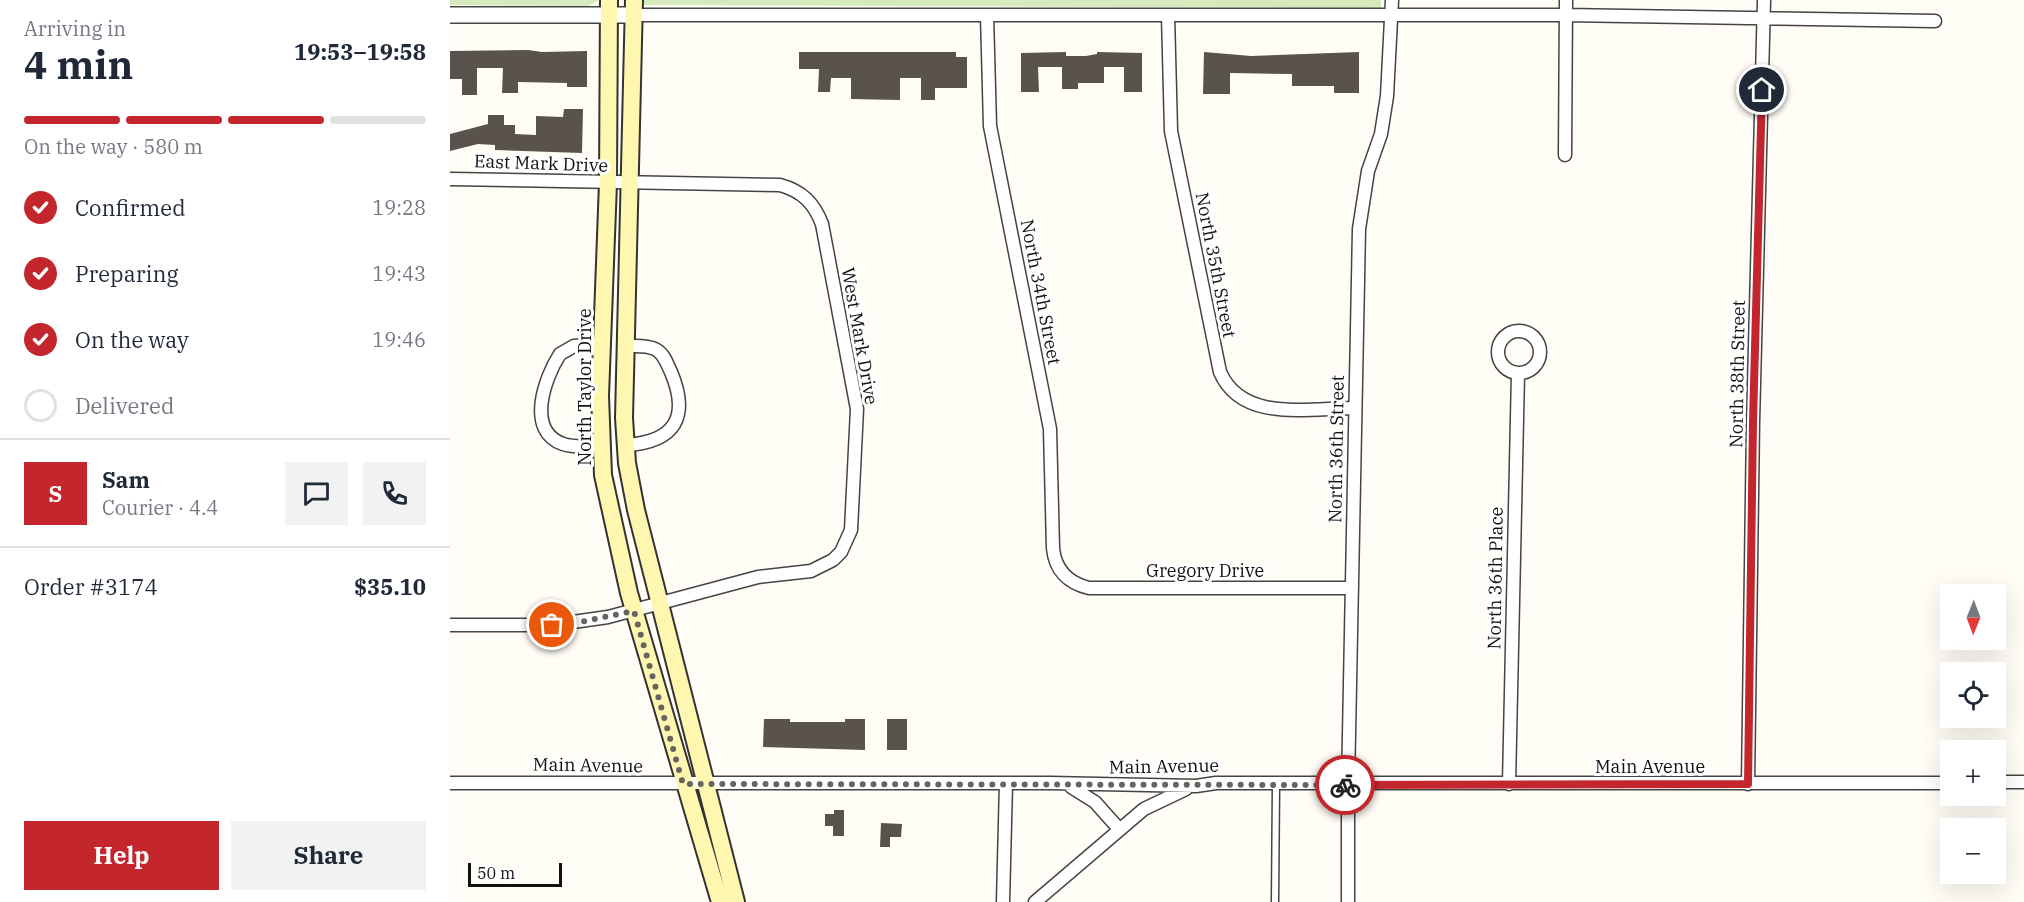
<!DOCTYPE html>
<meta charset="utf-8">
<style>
:root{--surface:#fff;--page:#f2f2f3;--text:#1f2937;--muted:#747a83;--line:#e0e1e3;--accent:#c4262e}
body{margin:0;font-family:"IBM Plex Serif",serif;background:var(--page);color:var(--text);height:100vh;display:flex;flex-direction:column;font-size:22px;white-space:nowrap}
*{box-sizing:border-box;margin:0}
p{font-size:20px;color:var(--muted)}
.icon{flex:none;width:33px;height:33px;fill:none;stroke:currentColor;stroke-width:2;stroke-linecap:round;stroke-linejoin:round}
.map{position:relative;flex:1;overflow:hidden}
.side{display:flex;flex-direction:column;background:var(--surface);width:450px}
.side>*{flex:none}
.needle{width:39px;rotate:181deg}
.buttons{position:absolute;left:1490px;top:584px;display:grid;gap:12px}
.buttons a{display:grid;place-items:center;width:66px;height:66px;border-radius:0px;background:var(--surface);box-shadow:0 6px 24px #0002;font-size:30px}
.scale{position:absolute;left:18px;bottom:15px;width:94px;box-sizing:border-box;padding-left:6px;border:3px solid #111;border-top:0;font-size:16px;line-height:21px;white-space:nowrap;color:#111;-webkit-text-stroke:4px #fff;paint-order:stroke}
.pin{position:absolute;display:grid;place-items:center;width:51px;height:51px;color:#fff;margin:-26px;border:3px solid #fff;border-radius:50%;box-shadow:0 2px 6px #0007}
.courier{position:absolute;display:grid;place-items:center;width:60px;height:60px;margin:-30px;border:4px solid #c4262e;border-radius:50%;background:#fff;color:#222;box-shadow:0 2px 8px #0007}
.head em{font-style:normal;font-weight:700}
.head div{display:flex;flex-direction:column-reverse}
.head{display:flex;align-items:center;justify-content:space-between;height:102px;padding:0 24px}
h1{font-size:39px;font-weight:700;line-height:45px}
.bar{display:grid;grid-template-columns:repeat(4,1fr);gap:9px 6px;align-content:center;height:72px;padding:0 24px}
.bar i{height:8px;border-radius:4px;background:var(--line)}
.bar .active{background:var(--accent)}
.bar p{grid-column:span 4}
.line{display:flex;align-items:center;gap:15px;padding:0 24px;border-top:2px solid var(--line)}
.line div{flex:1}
.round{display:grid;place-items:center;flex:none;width:63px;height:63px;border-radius:0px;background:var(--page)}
ol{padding:0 24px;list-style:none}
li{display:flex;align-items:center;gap:18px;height:66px}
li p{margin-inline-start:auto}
li .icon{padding:6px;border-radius:50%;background:var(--accent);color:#fff;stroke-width:4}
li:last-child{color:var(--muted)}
li i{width:33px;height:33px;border:3px solid var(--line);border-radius:50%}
.button{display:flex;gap:12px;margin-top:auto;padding:12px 24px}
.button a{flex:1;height:69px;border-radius:0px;background:var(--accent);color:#fff;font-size:24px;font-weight:700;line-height:69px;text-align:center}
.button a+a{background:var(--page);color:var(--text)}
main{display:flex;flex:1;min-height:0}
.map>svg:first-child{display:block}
.park{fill:#d5ebbd}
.building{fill:#5a524d}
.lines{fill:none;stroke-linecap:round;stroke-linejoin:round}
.service-casing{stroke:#444;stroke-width:9}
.minor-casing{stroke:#444;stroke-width:15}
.tertiary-casing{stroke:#444;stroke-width:18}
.secondary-casing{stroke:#333;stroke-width:20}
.service{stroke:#fff;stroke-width:6}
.minor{stroke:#fff;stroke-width:12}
.tertiary{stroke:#fff;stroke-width:15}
.secondary{stroke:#fff6b0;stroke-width:16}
.done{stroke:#646461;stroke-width:6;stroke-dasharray:0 10.8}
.route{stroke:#c4262e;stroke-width:8}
.labels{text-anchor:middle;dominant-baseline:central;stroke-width:6;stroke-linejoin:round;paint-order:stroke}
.street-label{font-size:18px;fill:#111;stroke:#fff}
</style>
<main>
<section class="side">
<div class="head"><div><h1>4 min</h1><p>Arriving in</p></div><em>19:53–19:58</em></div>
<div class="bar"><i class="active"></i><i class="active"></i><i class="active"></i><i></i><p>On the way · 580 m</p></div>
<ol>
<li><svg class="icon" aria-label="check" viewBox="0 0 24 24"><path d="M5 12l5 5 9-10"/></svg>Confirmed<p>19:28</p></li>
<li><svg class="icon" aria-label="check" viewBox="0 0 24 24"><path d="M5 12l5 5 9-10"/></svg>Preparing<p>19:43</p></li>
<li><svg class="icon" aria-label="check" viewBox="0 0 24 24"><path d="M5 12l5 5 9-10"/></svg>On the way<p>19:46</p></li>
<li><i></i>Delivered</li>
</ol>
<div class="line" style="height:108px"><b class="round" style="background:var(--accent);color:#fff">S</b><div><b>Sam</b><p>Courier · 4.4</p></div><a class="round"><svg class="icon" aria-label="chat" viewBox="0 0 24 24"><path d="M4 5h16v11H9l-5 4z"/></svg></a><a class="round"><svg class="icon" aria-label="phone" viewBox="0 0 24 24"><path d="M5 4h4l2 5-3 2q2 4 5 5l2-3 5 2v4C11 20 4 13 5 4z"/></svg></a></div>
<div class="line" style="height:78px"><div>Order #3174</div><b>$35.10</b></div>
<div class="button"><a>Help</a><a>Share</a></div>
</section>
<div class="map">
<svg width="1574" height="902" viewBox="0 0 1574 902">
<rect width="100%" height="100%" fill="#fffdf5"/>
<path class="park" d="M0 0H149L138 6 0 5Z
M192 0H931V8L192 5Z"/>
<path class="building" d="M78 50 92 52 137 51V87H117V83L68 82V93H52L53 68H27V95H12V79H0V51Z
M349 52H506V57H517V88H485V100H471V78H450V100L401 99V78H381L380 92H368L369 69H349Z
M616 52V56H636L647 54V52L692 53V92H674V67H654V83H628V89H612V67H588L589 92H571V53Z
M754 52 801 56 909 52V93H884V86H842V74L780 73V94H753Z
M114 109H133L132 153 45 150V145L28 144 0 151V134L38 124V115H54V125H65V134L86 135V116L113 117Z
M314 719H340V722H395V719H415V750L313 747Z
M437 719H457V750H437Z
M384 810H394V836H383V826H375V814H384Z
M431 823 452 824 451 837H440V847H430Z"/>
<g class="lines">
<g class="service-casing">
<path id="service" d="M825 902 826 784"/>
</g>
<g class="minor-casing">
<path id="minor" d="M184 15H1115L1485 21
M537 15 540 126 600 429 603 548C605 570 618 583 639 588H902
M718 15 721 131 770 372C792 423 859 408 905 408
M1115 155 1116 0
M0 179 330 185C352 191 364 203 372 224L407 409 401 530 391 552 383 560 361 571 308 577 158 617 102 625H0
M1048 352a21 21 0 1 1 42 0a21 21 0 1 1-42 0Z
M176 445C225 442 240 417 221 372 217 364 214 353 205 349 197 345 186 346 177 346
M151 446C139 446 124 448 113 444 75 431 95 377 110 354L124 346 152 344
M1545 782H1574
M0 783H600L746 786 766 783H1500
M1059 784 1068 373
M1298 784 1303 422 1314 0
M621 787 645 802 669 829
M553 902 556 783
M585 902 694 809 736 789
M898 902V785L909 229 918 171 931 134 937 96 942 0"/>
</g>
<g class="tertiary-casing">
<path id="tertiary" d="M0 15H184"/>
</g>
<g class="secondary-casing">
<path id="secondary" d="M159 0 158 183 150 396 153 475 179 593 270 902
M184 0 174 418 177 463 186 510 286 902"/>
</g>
<use href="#service" class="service"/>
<use href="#minor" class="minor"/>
<use href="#tertiary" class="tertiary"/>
<use href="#secondary" class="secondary"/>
</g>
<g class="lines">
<path class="done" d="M102 625 130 622 184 611 233 784 895 785"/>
<path class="route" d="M895 785 1298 784 1303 422 1312 90"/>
</g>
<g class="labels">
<g class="street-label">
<text transform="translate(91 163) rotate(2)">East Mark Drive</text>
<text transform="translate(766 265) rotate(79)">North 35th Street</text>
<text transform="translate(591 292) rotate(79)">North 34th Street</text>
<text transform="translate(410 336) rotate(80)">West Mark Drive</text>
<text transform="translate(1287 374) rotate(-89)">North 38th Street</text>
<text transform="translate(134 387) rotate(-90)">North Taylor Drive</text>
<text transform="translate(886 449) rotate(-89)">North 36th Street</text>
<text x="755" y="570">Gregory Drive</text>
<text transform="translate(1045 578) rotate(-89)">North 36th Place</text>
<text transform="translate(138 765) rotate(1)">Main Avenue</text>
<text transform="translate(714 766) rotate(-1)">Main Avenue</text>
<text x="1200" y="766">Main Avenue</text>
</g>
</g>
</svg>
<div class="buttons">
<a><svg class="needle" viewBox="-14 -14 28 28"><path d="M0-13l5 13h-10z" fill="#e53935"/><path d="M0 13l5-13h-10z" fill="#747a83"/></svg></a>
<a><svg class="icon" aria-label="locate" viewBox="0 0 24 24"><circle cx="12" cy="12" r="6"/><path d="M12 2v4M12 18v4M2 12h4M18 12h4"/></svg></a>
<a>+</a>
<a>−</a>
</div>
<div class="scale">50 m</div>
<div class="pin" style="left:102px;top:625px;background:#ea580c"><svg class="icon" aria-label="bag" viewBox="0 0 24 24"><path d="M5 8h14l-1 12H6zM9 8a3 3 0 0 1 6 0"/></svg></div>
<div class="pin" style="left:1312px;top:90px;background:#1f2937"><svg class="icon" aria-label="home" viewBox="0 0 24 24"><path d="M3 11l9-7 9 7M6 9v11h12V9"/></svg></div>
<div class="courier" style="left:895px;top:785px"><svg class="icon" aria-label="bike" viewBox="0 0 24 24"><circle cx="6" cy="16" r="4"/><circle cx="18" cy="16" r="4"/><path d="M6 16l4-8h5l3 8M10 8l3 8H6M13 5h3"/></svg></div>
</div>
</main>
